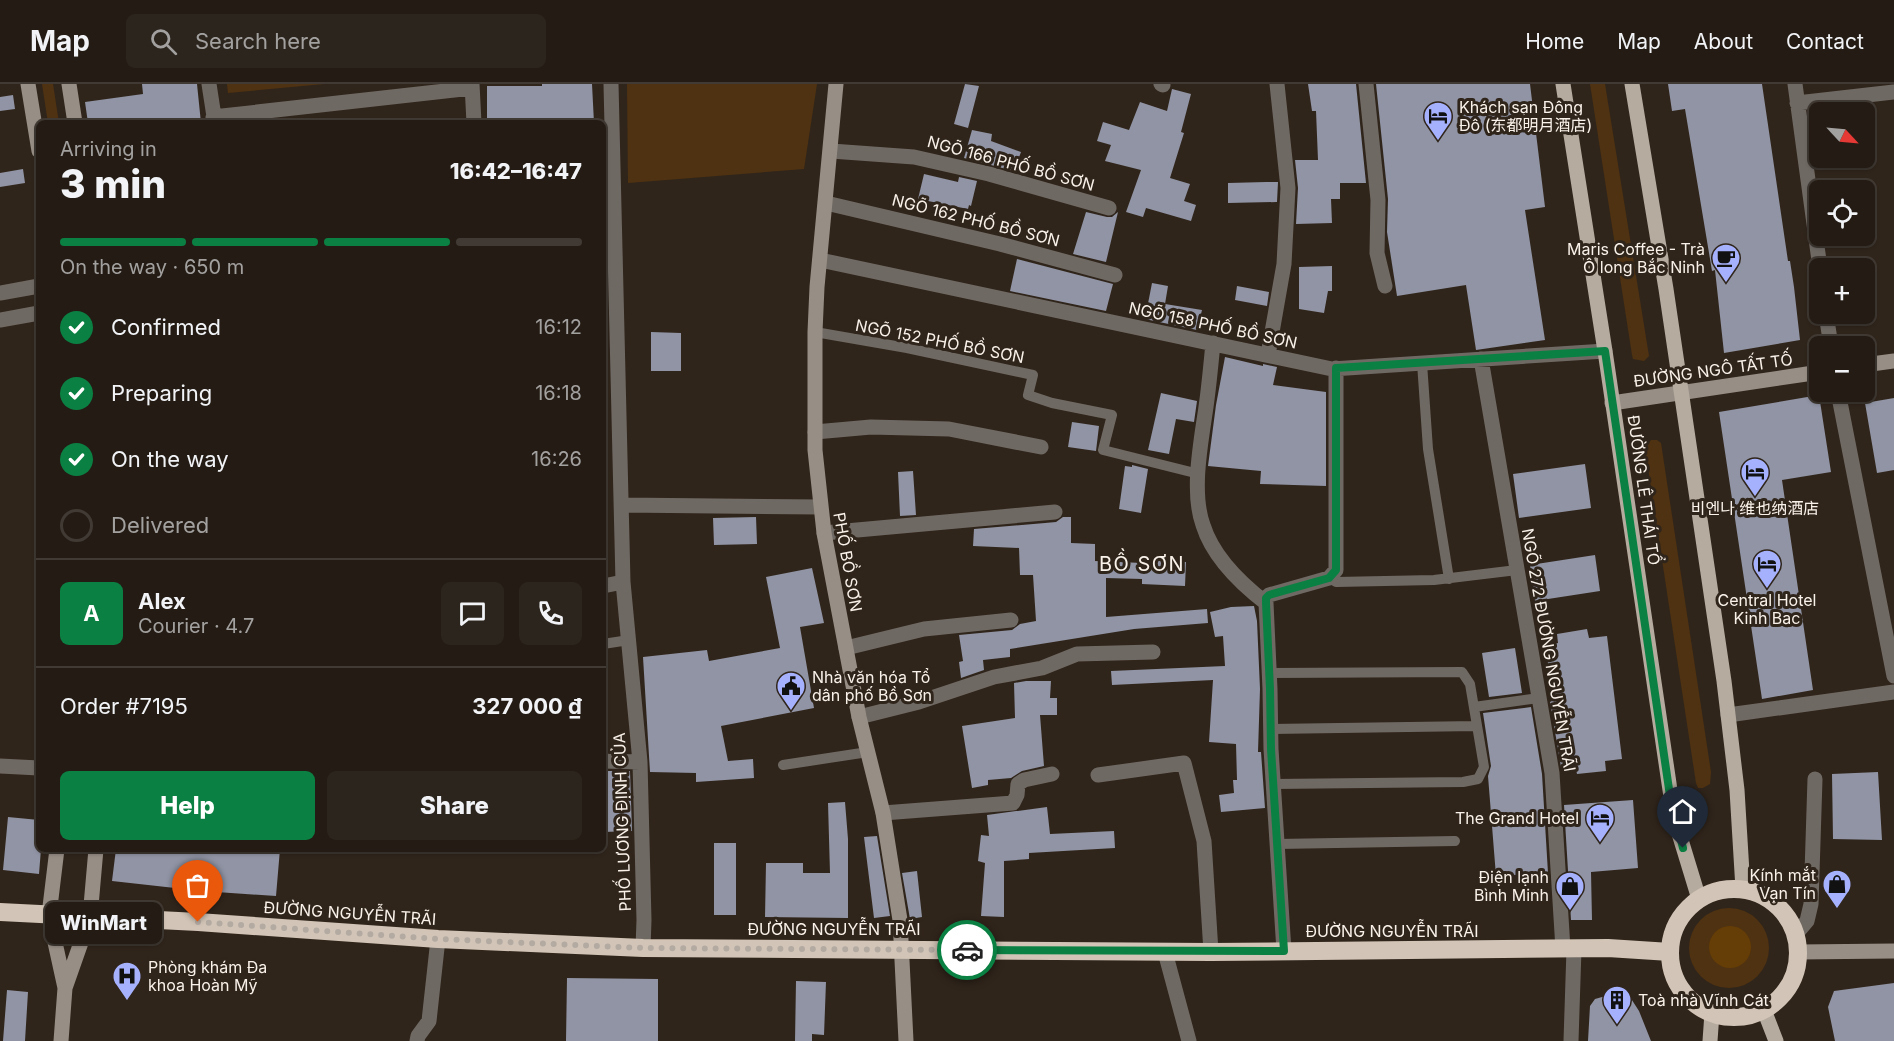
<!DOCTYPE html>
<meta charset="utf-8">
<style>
:root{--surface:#241c14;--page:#2c251d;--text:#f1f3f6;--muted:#a3a1a0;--line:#413a34;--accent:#0b8043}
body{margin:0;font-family:Inter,"Noto Sans SC","Noto Sans KR",sans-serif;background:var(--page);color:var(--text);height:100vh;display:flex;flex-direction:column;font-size:22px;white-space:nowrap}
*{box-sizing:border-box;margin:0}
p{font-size:20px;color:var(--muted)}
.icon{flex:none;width:33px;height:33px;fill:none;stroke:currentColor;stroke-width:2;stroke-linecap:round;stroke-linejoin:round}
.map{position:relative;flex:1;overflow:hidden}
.sheet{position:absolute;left:36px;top:36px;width:570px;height:732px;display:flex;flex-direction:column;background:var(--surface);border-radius:9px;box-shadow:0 2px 4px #0004,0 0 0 2px var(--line)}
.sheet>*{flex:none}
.needle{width:39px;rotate:116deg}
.tools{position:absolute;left:1809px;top:18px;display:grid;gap:12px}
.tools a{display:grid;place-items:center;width:66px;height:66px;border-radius:9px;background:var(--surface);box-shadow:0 2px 4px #0004,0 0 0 2px var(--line);font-size:30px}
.pin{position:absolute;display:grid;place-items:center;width:51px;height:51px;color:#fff;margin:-62px -26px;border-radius:50% 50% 50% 0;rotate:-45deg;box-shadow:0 0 6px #0007}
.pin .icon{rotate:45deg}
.courier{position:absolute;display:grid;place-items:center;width:60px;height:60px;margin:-30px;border:4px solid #0b8043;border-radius:50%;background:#fff;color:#222;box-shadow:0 2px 8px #0007}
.bubble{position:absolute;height:42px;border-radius:9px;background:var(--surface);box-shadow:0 2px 4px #0004,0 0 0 2px var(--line);font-size:20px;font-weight:800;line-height:42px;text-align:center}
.summary em{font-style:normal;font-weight:800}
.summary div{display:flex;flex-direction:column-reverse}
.summary{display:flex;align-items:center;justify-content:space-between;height:102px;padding:0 24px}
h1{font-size:39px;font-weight:800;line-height:45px}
.bar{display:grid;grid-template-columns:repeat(4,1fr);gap:9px 6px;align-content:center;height:72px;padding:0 24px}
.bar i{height:8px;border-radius:4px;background:var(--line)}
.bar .on{background:var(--accent)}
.bar p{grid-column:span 4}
.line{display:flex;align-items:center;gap:15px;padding:0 24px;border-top:2px solid var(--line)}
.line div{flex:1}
.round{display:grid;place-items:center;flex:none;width:63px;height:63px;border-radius:9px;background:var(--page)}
ol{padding:0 24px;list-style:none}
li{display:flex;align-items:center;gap:18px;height:66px}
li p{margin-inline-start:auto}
li .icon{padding:6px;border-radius:50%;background:var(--accent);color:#fff;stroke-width:4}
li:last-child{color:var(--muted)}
li i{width:33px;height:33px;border:3px solid var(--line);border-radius:50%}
.primary-button{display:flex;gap:12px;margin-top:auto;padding:12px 24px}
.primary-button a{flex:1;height:69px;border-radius:9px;background:var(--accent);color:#fff;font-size:24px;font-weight:800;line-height:69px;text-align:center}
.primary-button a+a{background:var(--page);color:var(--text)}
header{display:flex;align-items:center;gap:36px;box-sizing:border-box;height:84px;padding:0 30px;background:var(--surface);border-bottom:2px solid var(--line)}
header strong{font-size:28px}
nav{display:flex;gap:33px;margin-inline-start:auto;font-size:21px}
.search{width:420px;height:54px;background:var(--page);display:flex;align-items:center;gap:15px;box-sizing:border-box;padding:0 21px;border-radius:9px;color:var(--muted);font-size:22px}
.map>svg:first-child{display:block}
.green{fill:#4f3211}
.water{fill:#653d06}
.building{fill:#9094a4}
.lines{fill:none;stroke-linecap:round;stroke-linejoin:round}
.lane{stroke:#6f6964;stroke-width:10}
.street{stroke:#6f6964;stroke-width:15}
.secondary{stroke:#978e85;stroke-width:15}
.primary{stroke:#b6ab9f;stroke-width:15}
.highway{stroke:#d2c5b7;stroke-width:18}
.done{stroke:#b3aaa2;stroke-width:6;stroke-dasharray:0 10.8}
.route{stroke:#0b8043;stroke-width:8}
.labels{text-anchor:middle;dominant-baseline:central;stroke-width:6;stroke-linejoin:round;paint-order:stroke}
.poi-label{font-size:16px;fill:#f9f2ea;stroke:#30251b;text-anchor:start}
.street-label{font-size:16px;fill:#f9f2ea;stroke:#30251b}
.quarter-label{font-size:20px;letter-spacing:1.5px;fill:#f9f2ea;stroke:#30251b}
</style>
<header>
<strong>Map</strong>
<div class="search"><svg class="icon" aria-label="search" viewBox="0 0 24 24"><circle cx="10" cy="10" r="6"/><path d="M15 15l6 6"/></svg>Search here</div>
<nav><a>Home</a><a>Map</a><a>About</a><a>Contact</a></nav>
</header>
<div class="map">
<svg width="1894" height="957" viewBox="0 0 1894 957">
<rect width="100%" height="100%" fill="#30251b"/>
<path class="green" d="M42 0H53L59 39H48Z
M227 0H324L228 9Z
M627 0H817L804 85 628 99Z
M1590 0H1605L1649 272 1644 277 1633 275 1632 271Z
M1651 356H1657L1661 359 1711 688 1710 700 1703 704H1698L1696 699 1645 364Z
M1689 864a40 40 0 1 1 80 0a40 40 0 1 1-80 0Z"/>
<path class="water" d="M1709 863a21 21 0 1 1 42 0a21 21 0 1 1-42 0Z"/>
<path class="building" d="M142 0H197L201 39H88L85 18 143 10Z
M542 0H592L594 39H545V36L487 35V2H542Z
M965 0 979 2 968 44 954 40Z
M1308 0H1356L1366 99H1340V115H1331L1332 139 1296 140 1298 104 1295 76H1318L1316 27H1312Z
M1376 0H1530L1545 123 1525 126 1545 256 1476 266 1466 201 1397 212 1387 148 1388 115Z
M1668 0H1762L1788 177H1790L1794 203 1800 256 1724 269 1715 186 1712 187 1685 25 1672 27Z
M1172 5 1191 10 1181 48 1184 49 1170 94 1190 100 1184 117 1196 121 1191 137 1146 124 1143 133 1126 128 1141 86 1105 77 1111 61 1097 57 1103 38 1129 46 1140 18 1167 27Z
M13 11 15 25 0 27V13Z
M972 46 992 50 991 57 1021 68 1014 87 964 74Z
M23 85 25 99 0 103V89Z
M924 90 958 98 959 93 977 97 971 122 969 121 968 125 918 115Z
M1266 98H1278L1277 118 1228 119V99Z
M1086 128 1107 133H1112L1118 128 1106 178 1073 170Z
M1017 175 1113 200 1106 227 1010 207Z
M1332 182V207H1328L1324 229 1299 225V183Z
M1152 199 1168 202 1165 220 1202 226 1197 246 1145 235Z
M1237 202 1269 208 1267 222 1235 216Z
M651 248 681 249V287H651Z
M1225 273 1263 282V280L1277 283 1273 301 1326 308V402L1260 400 1261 387 1208 382 1216 321Z
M1161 309 1197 317 1194 338 1176 335 1169 370 1148 366Z
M1819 311 1831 388 1782 396 1813 606 1762 615 1719 328Z
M1894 314V386L1877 389 1865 319Z
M1072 338 1099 342 1096 367 1068 363Z
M1585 380 1591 424 1519 434 1513 390Z
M1132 381 1148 385 1141 429 1119 425 1125 382 1132 383Z
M913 387 916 431 900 432 898 388Z
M756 433 757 460 714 461 713 434Z
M1063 433H1071V459L1095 460V477L1143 479V476L1186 478 1185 502 1142 500V495L1106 494V533L1207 525 1208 539 1134 545 1010 565V573L983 576 984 586 961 594 959 578 963 577 959 551 1012 546 1020 540 1036 537 1033 491H1020L1019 464 973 462 974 445 1045 439 1056 438Z
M1595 471 1600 507 1535 517 1530 481Z
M812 484 824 539 800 543 814 624 721 642 728 677 753 675 754 694 696 698V689L650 688 643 573 707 566 709 577 780 564 766 493Z
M1254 522 1257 537 1260 605 1258 668H1261L1265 724 1221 728 1219 711 1234 709 1233 696H1237L1236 660 1209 658 1213 596 1112 601 1111 587 1225 582 1223 552 1215 553 1210 528 1231 523Z
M1587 545 1589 554 1607 552 1622 675 1605 677 1606 687 1577 690 1575 681 1561 683 1550 618 1552 617 1546 561 1558 559 1557 550Z
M1515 564 1522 609 1489 613 1482 569Z
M1026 597H1051L1050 614H1057V631H1040L1044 682 1022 687 1011 694 988 696V701L972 704 962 642 1015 634 1014 599Z
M1531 623 1542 690 1548 789 1496 792 1488 692 1491 682 1483 629Z
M603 687H630L632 747 603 748Z
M1878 688 1882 756 1833 755 1832 690Z
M1633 716 1638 784 1591 788 1592 836H1571L1564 721Z
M845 718 848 755V834L765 833 766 779H803V789H830L828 719Z
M1047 723 1050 750 1114 747 1115 764 1029 769V775L1004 777V833L981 832 985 779 978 777 981 751 989 752 987 731Z
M8 733 39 736V765H41L39 790 3 786Z
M877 752 890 832 874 834 864 753Z
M714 759H736V831H714Z
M116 765H280L276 812 202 807 112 797Z
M917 787 922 833 910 835 902 789Z
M567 894 658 895V957H566Z
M796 897 826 898 824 951 812 950V957H795Z
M1894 899V957H1835L1828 923 1834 907Z
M7 906 28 908 25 957H3Z
M1616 909 1630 913 1639 927 1651 957H1588L1590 922 1595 915Z"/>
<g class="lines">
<path class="lane" d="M815 248 907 264 1033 291 1028 311 1052 319 1112 331 1103 366 1199 390
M1422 279 1428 365 1449 495
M1329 494 1336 498 1434 496 1517 486
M603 560 629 556
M1270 589 1462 588 1470 600 1484 683 1478 695 1463 698 1273 700
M1474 623 1539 614
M1271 645 1477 642
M783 681 868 668
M1277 760 1455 757"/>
<path class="street" d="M209 0 215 39
M472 0 474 39
M611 0 623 498 640 678 644 836 643 864
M1161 0 1163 1
M1366 0 1378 116 1377 169 1385 202
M1795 0 1820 184
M1797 19 1894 8
M213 33 472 4
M831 67 914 73 989 90 1109 124
M826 119 1000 160 1115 191
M820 176 1332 285 1605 267
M0 209 39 202
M1826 230 1831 262
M0 236 39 229
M1213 259C1211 280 1209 302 1206 323 1201 358 1191 408 1203 441 1213 473 1240 499 1266 519
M1268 271 1284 180 1288 104 1277 0
M1481 275 1552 689 1563 865
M1838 308 1894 592
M815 348 871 343 949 345 1041 363
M622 421 820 423
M824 449 1055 428
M603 502 623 498
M846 564 924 545 1011 536
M1728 631 1894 608
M859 633 919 618 994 593 1042 584 1077 570 1153 568
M603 677 640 678
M0 682 39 684
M1098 691 1184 679 1204 757 1211 868
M883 729 1013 719 1017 711 1018 700 1024 696 1052 690
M1796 850 1807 837 1811 820 1815 695
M1284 867 1271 665 1270 605 1266 519V514L1269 511 1329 494 1336 486V284
M1165 868 1189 957
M417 957 418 952 429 937 438 855
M1571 957 1574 865"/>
<path class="secondary" d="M28 0 39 67
M69 0 75 39
M836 0 817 203 815 248V366L824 449 859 633 883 729 900 836 906 957
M1864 281 1894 277
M1612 319 1820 288
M57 765 49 831 65 904
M1798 868 1894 867
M61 957 65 904 90 833 96 765"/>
<path class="primary" d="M1563 0 1605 267 1674 733 1699 815
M1632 0 1666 205 1724 597 1737 706 1743 805
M1764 926 1776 957
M1710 957 1712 929"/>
<path class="highway" d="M1670 869a64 64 0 1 1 128 0a64 64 0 1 1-128 0Z
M0 828 198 838 438 855 643 864 1211 868 1608 864 1670 868"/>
</g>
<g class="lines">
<path class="done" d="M198 838 438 855 643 864 967 866"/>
<path class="route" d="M967 866 1284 867 1271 665 1270 605 1266 519V514L1269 511 1329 494 1336 486V284L1605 267 1670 712 1683 764"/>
</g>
<defs>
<g id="hotel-pin" transform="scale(1.5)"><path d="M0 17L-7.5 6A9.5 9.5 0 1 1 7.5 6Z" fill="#a5b1fc" stroke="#30251b"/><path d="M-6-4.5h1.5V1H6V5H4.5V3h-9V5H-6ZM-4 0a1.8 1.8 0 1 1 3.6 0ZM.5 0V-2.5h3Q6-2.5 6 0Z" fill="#111"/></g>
<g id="cafe-pin" transform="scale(1.5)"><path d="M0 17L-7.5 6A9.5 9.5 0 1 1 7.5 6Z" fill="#a5b1fc" stroke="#30251b"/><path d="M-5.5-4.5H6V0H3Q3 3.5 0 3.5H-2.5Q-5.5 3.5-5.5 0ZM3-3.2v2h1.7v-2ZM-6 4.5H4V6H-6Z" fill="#111"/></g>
<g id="civic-pin" transform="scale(1.5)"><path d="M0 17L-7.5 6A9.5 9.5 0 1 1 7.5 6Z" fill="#a5b1fc" stroke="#30251b"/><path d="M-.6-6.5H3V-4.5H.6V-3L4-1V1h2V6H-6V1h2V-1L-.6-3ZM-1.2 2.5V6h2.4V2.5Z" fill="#111"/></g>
<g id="shop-pin" transform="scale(1.5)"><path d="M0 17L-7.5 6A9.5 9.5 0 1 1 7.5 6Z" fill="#a5b1fc" stroke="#30251b"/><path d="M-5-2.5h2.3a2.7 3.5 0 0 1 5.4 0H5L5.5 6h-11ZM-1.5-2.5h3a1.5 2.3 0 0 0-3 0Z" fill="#111"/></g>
<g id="hospital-pin" transform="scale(1.5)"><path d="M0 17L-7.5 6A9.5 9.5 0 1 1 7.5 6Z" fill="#a5b1fc" stroke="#30251b"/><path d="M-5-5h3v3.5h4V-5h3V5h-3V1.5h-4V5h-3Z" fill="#111"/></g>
<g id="building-pin" transform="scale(1.5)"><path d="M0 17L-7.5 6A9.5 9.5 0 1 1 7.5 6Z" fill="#a5b1fc" stroke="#30251b"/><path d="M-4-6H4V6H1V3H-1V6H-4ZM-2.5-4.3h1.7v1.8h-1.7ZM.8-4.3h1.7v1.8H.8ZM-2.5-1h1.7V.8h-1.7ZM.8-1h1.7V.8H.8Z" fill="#111"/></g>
</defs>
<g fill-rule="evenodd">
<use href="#hotel-pin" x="1438" y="32"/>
<use href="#cafe-pin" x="1726" y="174"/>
<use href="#hotel-pin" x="1755" y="388"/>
<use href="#hotel-pin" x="1767" y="480"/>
<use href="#civic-pin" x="791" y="602"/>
<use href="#hotel-pin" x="1600" y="734"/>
<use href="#shop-pin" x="1837" y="800"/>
<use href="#shop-pin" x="1570" y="802"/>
<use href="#hospital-pin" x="127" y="892"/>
<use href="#building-pin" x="1617" y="916"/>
</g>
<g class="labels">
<g class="poi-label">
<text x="1459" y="23">Khách sạn Đông<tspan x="1459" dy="18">Đô (东都明月酒店)</tspan></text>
<text x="1705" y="165" text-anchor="end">Maris Coffee - Trà<tspan x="1705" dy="18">Ô long Bắc Ninh</tspan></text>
<text x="1755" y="424" text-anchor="middle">비엔나 维也纳酒店</text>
<text x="1767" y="516" text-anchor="middle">Central Hotel<tspan x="1767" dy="18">Kinh Bac</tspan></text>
<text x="812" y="593">Nhà văn hóa Tổ<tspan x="812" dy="18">dân phố Bồ Sơn</tspan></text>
<text x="1579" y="734" text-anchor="end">The Grand Hotel</text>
<text x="1816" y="791" text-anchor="end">Kính mắt<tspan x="1816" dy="18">Vạn Tín</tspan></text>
<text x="1549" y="793" text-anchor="end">Điện lạnh<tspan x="1549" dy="18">Bình Minh</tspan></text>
<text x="148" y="883">Phòng khám Đa<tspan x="148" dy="18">khoa Hoàn Mỹ</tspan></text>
<text x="1638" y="916">Toà nhà Vĩnh Cát</text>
</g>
<g class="street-label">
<text transform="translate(1011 79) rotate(15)">NGÕ 166 PHỐ BỒ SƠN</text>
<text transform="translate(976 136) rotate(14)">NGÕ 162 PHỐ BỒ SƠN</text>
<text transform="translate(1213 241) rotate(12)">NGÕ 158 PHỐ BỒ SƠN</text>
<text transform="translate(940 257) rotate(11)">NGÕ 152 PHỐ BỒ SƠN</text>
<text transform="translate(1713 286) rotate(-8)">ĐƯỜNG NGÔ TẤT TỐ</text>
<text transform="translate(1644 406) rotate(82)">ĐƯỜNG LÊ THÁI TỔ</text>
<text transform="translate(848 478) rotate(80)">PHỐ BỒ SƠN</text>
<text transform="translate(1549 566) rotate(80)">NGÕ 272 ĐƯỜNG NGUYỄN TRÃI</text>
<text transform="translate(622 738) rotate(-92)">PHỐ LƯƠNG ĐỊNH CỦA</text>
<text transform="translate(350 829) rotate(4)">ĐƯỜNG NGUYỄN TRÃI</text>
<text x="834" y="845">ĐƯỜNG NGUYỄN TRÃI</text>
<text x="1392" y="847">ĐƯỜNG NGUYỄN TRÃI</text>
</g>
<g class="quarter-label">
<text x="1142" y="480">BỒ SƠN</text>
</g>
</g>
</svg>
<div class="tools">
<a><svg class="needle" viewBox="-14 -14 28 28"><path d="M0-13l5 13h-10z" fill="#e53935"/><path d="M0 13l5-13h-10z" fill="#a3a1a0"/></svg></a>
<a><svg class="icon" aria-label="locate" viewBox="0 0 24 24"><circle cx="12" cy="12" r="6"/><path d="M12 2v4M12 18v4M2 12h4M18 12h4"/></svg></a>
<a>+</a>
<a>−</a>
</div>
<div class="pin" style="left:198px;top:838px;background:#ea580c"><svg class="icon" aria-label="bag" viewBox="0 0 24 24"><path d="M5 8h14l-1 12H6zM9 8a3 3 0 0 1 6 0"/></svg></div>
<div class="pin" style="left:1683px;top:764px;background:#1f2937"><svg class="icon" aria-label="home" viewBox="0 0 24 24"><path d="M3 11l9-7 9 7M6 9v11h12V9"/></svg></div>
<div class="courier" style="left:967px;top:866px"><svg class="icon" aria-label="car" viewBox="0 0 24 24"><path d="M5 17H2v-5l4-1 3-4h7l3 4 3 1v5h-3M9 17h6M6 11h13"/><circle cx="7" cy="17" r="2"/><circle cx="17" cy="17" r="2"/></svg></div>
<div class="bubble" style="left:45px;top:818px;width:117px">WinMart</div>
<section class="sheet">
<div class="summary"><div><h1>3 min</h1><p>Arriving in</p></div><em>16:42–16:47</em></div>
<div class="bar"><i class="on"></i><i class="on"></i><i class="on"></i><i></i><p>On the way · 650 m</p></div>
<ol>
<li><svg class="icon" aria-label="check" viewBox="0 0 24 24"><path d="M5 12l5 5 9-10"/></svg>Confirmed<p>16:12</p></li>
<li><svg class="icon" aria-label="check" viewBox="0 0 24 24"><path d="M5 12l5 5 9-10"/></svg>Preparing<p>16:18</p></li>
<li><svg class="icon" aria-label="check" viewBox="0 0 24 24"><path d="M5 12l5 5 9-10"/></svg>On the way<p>16:26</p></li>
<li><i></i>Delivered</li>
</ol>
<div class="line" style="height:108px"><b class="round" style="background:var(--accent);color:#fff">A</b><div><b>Alex</b><p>Courier · 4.7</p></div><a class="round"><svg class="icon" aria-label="chat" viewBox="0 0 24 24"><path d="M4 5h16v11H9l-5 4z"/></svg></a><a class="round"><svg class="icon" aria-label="phone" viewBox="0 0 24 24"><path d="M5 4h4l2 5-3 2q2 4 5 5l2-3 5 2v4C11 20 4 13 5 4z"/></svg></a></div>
<div class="line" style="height:78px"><div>Order #7195</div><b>327 000 ₫</b></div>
<div class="primary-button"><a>Help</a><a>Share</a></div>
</section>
</div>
